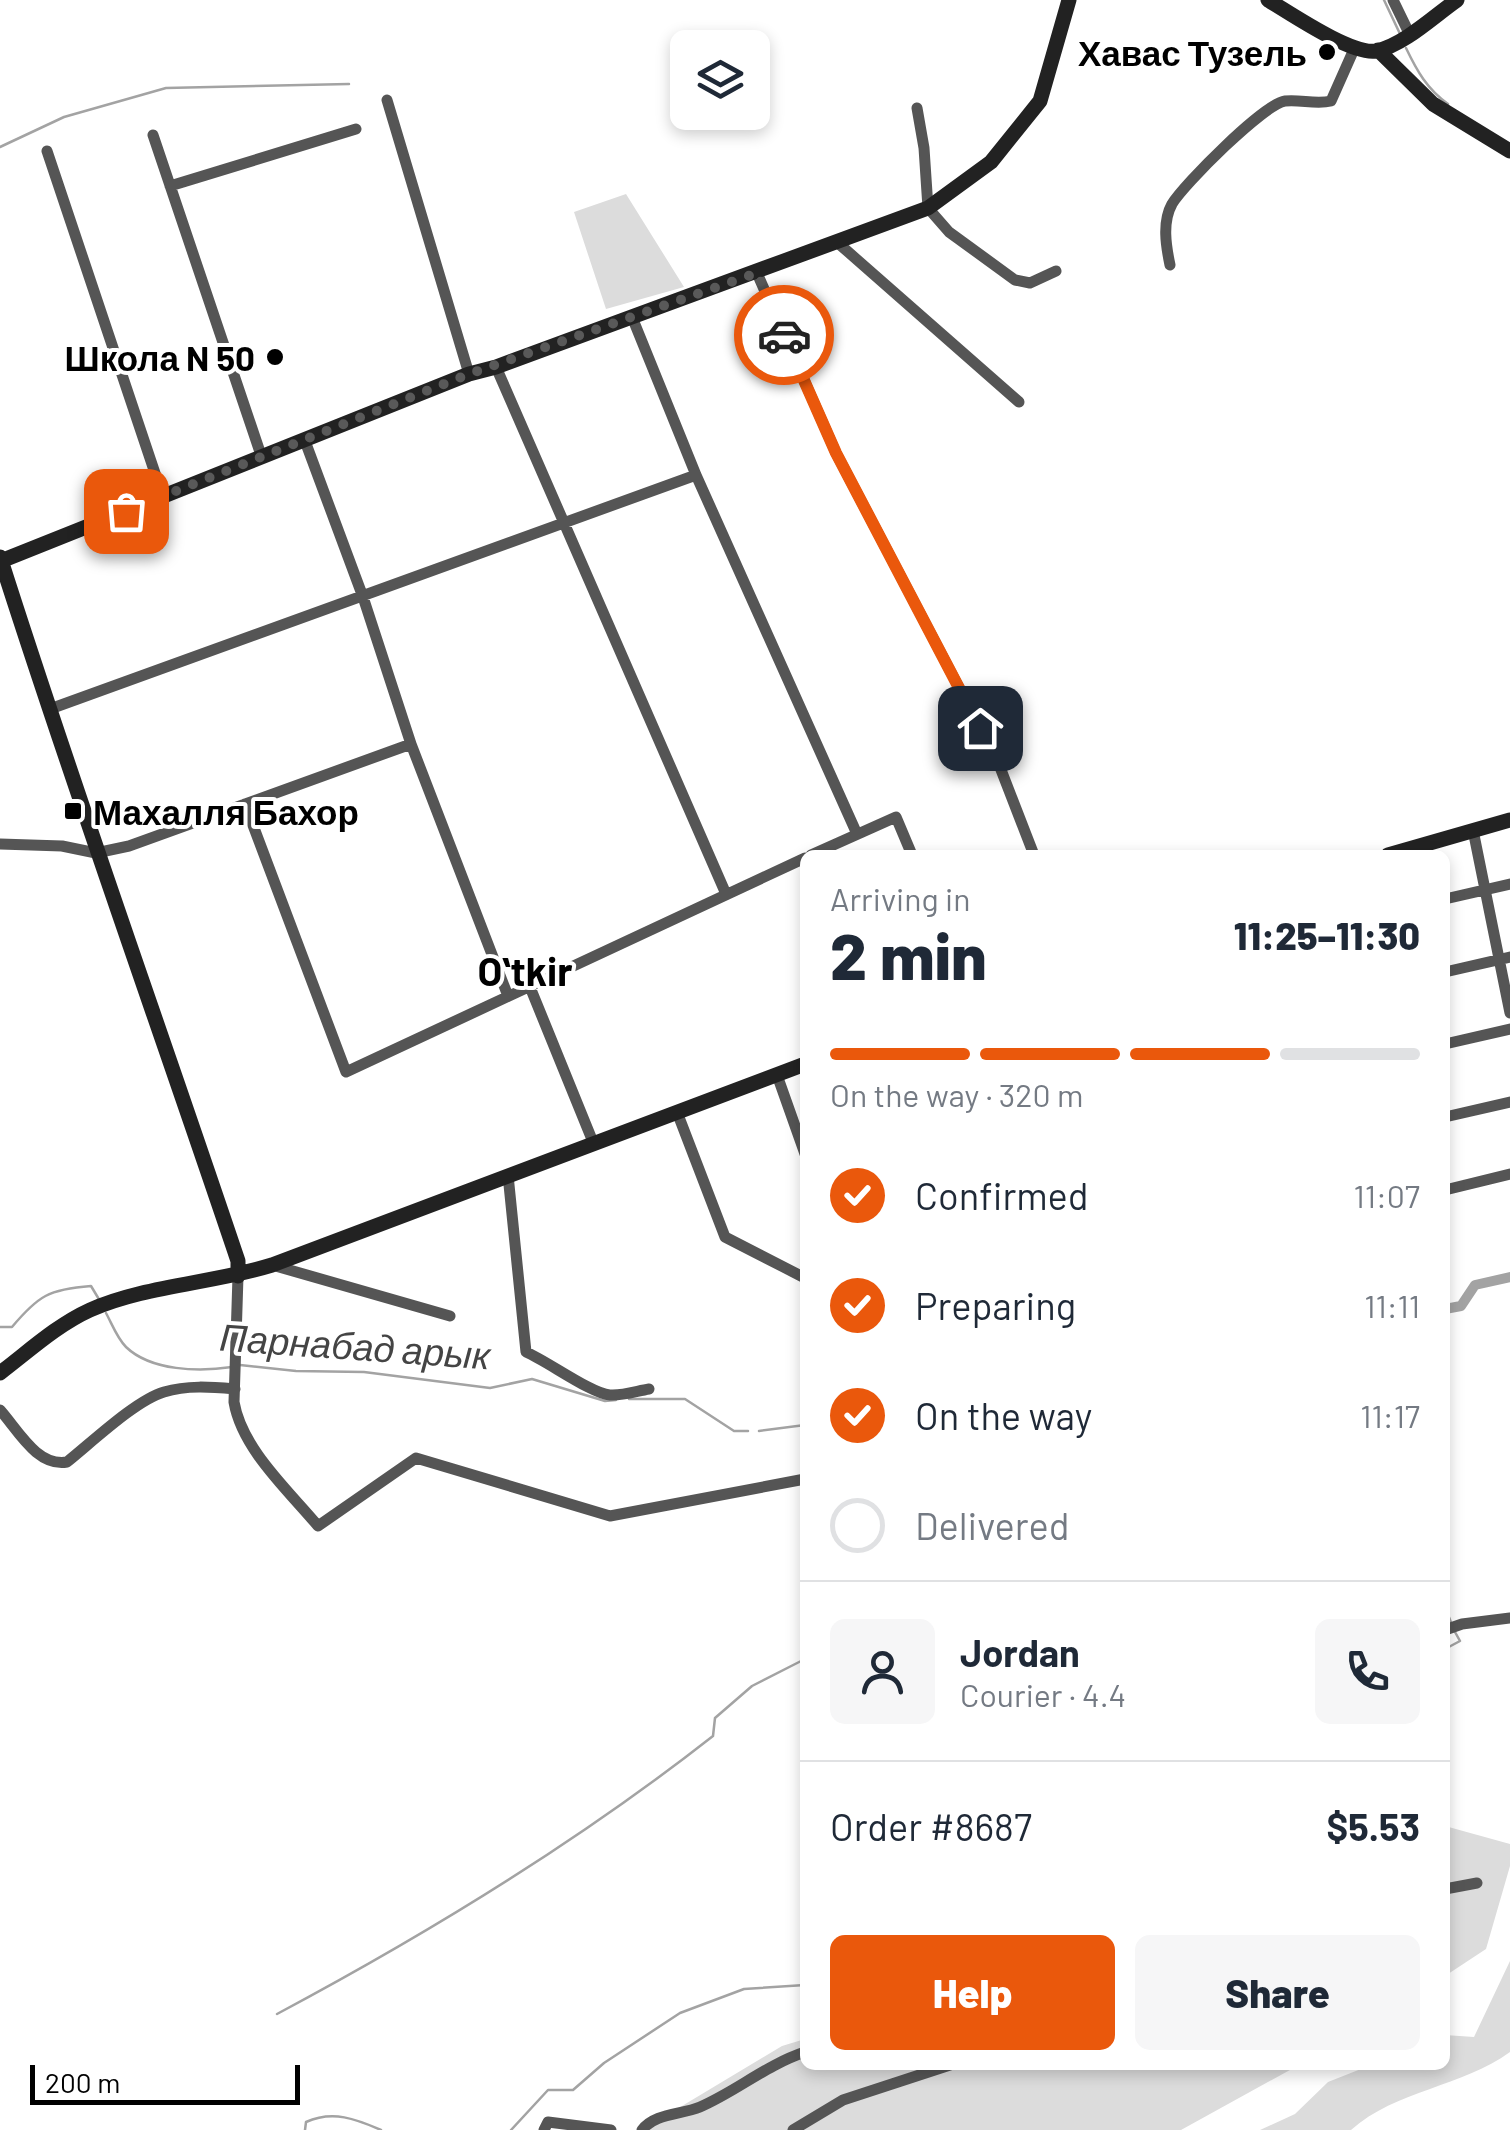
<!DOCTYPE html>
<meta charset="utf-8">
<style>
:root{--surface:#fff;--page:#f6f6f7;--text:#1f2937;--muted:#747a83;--line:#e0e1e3;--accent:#ea580c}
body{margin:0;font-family:Barlow,sans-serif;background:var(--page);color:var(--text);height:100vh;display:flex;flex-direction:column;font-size:38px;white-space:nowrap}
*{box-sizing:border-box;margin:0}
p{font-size:32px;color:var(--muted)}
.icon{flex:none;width:55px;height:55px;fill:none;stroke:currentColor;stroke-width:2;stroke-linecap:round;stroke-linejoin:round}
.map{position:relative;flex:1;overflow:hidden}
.side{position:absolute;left:800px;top:850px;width:650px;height:1220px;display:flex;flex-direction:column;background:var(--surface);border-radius:15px;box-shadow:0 5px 15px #0003}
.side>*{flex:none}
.buttons{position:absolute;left:670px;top:30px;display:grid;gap:20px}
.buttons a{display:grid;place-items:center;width:100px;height:100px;border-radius:15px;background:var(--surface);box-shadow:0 5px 15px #0003;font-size:50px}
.scale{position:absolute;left:30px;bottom:25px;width:270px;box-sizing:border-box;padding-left:10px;border:5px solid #000;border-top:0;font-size:28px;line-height:35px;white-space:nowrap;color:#000;-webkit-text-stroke:8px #fff;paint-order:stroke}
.pin{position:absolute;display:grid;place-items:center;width:85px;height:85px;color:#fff;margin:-42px;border-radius:20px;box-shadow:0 5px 15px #0006}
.courier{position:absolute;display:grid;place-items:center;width:100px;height:100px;margin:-50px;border:8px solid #ea580c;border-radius:50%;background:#fff;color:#222;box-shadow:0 2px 12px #0007}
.head em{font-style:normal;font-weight:800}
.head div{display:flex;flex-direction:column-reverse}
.head{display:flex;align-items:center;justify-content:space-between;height:170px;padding:0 30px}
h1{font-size:65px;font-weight:800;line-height:75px}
.bar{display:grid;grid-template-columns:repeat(4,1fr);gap:15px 10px;align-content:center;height:120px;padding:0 30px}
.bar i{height:12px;border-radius:8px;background:var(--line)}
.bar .on{background:var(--accent)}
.bar p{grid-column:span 4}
.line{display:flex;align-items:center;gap:25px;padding:0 30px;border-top:2px solid var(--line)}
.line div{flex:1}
.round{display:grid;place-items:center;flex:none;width:105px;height:105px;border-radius:15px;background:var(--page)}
ol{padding:0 30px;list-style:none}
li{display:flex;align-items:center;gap:30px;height:110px}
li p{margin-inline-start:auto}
li .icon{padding:10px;border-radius:50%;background:var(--accent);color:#fff;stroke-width:4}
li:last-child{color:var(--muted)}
li i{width:55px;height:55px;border:5px solid var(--line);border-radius:50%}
.cta{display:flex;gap:20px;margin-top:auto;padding:20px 30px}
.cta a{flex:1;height:115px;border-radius:15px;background:var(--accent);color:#fff;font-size:40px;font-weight:800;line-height:115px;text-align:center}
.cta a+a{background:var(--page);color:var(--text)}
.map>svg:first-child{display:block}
.green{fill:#dcdcdc}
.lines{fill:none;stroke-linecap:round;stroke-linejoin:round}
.stream{stroke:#a3a3a3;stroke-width:2.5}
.canal{stroke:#a3a3a3;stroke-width:10}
.street{stroke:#555;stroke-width:11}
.secondary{stroke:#222;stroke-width:15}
.done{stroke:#595959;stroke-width:10;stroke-dasharray:0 18}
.route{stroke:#ea580c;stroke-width:12}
.poi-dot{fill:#000;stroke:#fff;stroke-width:4}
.labels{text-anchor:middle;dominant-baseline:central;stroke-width:8;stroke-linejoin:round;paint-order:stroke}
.poi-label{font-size:35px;font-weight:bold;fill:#000;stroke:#fff;text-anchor:end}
.water-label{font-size:38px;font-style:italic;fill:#444;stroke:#fff}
.quarter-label{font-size:40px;font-weight:bold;fill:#000;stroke:#fff}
</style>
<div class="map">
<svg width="1510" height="2130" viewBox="0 0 1510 2130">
<rect width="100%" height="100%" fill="#fff"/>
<path class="green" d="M626 194 684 287 606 309 574 212Z
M1445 1826 1510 1844V1866L1486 1949 1445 1976Z
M1510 1961V2052C1462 2087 1396 2090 1351 2130H1260L1295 2114 1328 2082 1371 2065H1445V2035L1474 2037Z
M805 2039V2065H1299L1181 2130H642L782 2046Z"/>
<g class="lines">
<path class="stream" d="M1384 0 1401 36
M1406 48C1417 71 1427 89 1448 104
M0 147 64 117 166 88 349 84
M106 1313C112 1324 117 1338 126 1347 151 1371 199 1372 232 1367
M0 1327H12C38 1296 49 1289 91 1286L100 1301
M240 1365 296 1371 364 1372 490 1388 532 1379 605 1401 616 1400
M629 1399H685L734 1431H748
M759 1431 805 1425
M1445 1607 1452 1625
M1445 1649 1460 1641 1455 1632
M277 2014C429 1933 578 1842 713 1736L715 1718 752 1686 805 1659
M305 2130 306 2122C333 2110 356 2119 381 2130
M511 2130 548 2090H573L604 2063 680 2013 744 1989 805 1985"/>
<path class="canal" d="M1445 1309 1461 1306 1475 1285 1510 1277"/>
<path class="street" d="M1393 0 1409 33
M387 100 469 374
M917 108 924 148 928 208 949 232 1015 280 1030 283 1056 271
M153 135 262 458
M47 151 163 497
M170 186 356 129
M838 243 1019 402
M1170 265C1166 246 1162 222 1172 204 1184 184 1264 104 1285 101 1300 99 1316 105 1331 101L1355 47
M757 273 836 453 998 762 1034 855
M632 317 696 475 857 834
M496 367 726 894
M305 441 363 597 411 744 508 996
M50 709 696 475
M245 804 346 1072 805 858
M1473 830 1510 1013
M0 844 62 846 96 853 129 846 411 744
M811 855 896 817 912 855
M1445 899 1510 884
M1445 972 1510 957
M530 987 593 1142
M1445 1044 1510 1029
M777 1075 805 1154
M677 1112 725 1237 805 1278
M1445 1117 1510 1102
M508 1175 526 1352C547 1361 592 1394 610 1395 622 1396 637 1391 649 1389
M1445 1190 1510 1174
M272 1265 450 1316
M238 1276 234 1402C242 1449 288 1490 318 1526L416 1458 610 1516 805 1479
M0 1410C18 1430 37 1467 67 1462 91 1443 136 1400 164 1392 187 1385 211 1387 235 1389
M1445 1630 1462 1624 1510 1618
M1445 1889 1477 1883
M544 2130 548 2122 611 2130
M642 2130C655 2113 681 2115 700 2107 737 2091 766 2065 805 2052
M793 2130 843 2100 950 2065"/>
<path class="secondary" d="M1268 0C1290 13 1351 55 1376 51 1404 45 1434 16 1457 0
M1378 50 1433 104 1510 151
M0 557C75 793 159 1026 238 1261V1276
M1 561 469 374 496 367 928 208 991 162 1040 101 1069 0
M1388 855 1510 820
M0 1373C29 1351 57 1325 90 1310 143 1286 214 1283 272 1265L805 1064"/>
</g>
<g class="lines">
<path class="done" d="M126 511 469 374 757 273 784 335"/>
<path class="route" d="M784 335 836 453 980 728"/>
</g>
<g class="poi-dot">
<circle cx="1327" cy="52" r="10"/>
<circle cx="275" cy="357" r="10"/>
<rect x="63" y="801" width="20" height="20" rx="5"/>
</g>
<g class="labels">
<g class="poi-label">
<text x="1307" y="52">Хавас Тузель</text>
<text x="255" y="357">Школа N 50</text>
<text x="93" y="811" text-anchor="start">Махалля Бахор</text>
</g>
<g class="water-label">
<text transform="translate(355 1345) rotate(4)">Парнабад арык</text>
</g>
<g class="quarter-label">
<text x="525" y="970">Oʻtkir</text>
</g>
</g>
</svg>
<div class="buttons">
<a><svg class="icon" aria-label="layers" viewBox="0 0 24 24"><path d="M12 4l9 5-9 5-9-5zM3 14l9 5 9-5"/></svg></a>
</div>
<div class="scale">200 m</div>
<div class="pin" style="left:126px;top:511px;background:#ea580c"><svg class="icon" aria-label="bag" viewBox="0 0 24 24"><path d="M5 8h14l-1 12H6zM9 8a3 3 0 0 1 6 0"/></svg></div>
<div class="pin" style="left:980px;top:728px;background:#1f2937"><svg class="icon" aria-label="home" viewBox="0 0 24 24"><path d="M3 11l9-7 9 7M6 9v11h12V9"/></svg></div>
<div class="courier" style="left:784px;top:335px"><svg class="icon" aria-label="car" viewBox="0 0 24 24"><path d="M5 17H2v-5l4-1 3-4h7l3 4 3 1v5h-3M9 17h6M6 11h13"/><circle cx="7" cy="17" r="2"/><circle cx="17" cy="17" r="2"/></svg></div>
<section class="side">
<div class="head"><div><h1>2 min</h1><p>Arriving in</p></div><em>11:25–11:30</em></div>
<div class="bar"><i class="on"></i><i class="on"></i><i class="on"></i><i></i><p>On the way · 320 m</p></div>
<ol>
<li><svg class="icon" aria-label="check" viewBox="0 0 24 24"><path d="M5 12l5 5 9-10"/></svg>Confirmed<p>11:07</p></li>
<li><svg class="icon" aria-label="check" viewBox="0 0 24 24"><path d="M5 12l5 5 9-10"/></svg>Preparing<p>11:11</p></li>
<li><svg class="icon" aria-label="check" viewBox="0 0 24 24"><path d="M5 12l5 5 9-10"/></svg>On the way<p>11:17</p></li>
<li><i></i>Delivered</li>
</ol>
<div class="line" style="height:180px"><a class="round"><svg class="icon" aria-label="person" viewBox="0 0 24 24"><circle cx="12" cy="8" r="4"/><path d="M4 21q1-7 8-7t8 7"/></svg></a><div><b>Jordan</b><p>Courier · 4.4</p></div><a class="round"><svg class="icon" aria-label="phone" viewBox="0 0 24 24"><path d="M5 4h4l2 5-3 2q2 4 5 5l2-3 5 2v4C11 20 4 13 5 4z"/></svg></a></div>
<div class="line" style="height:130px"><div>Order #8687</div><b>$5.53</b></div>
<div class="cta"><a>Help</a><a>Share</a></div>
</section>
</div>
